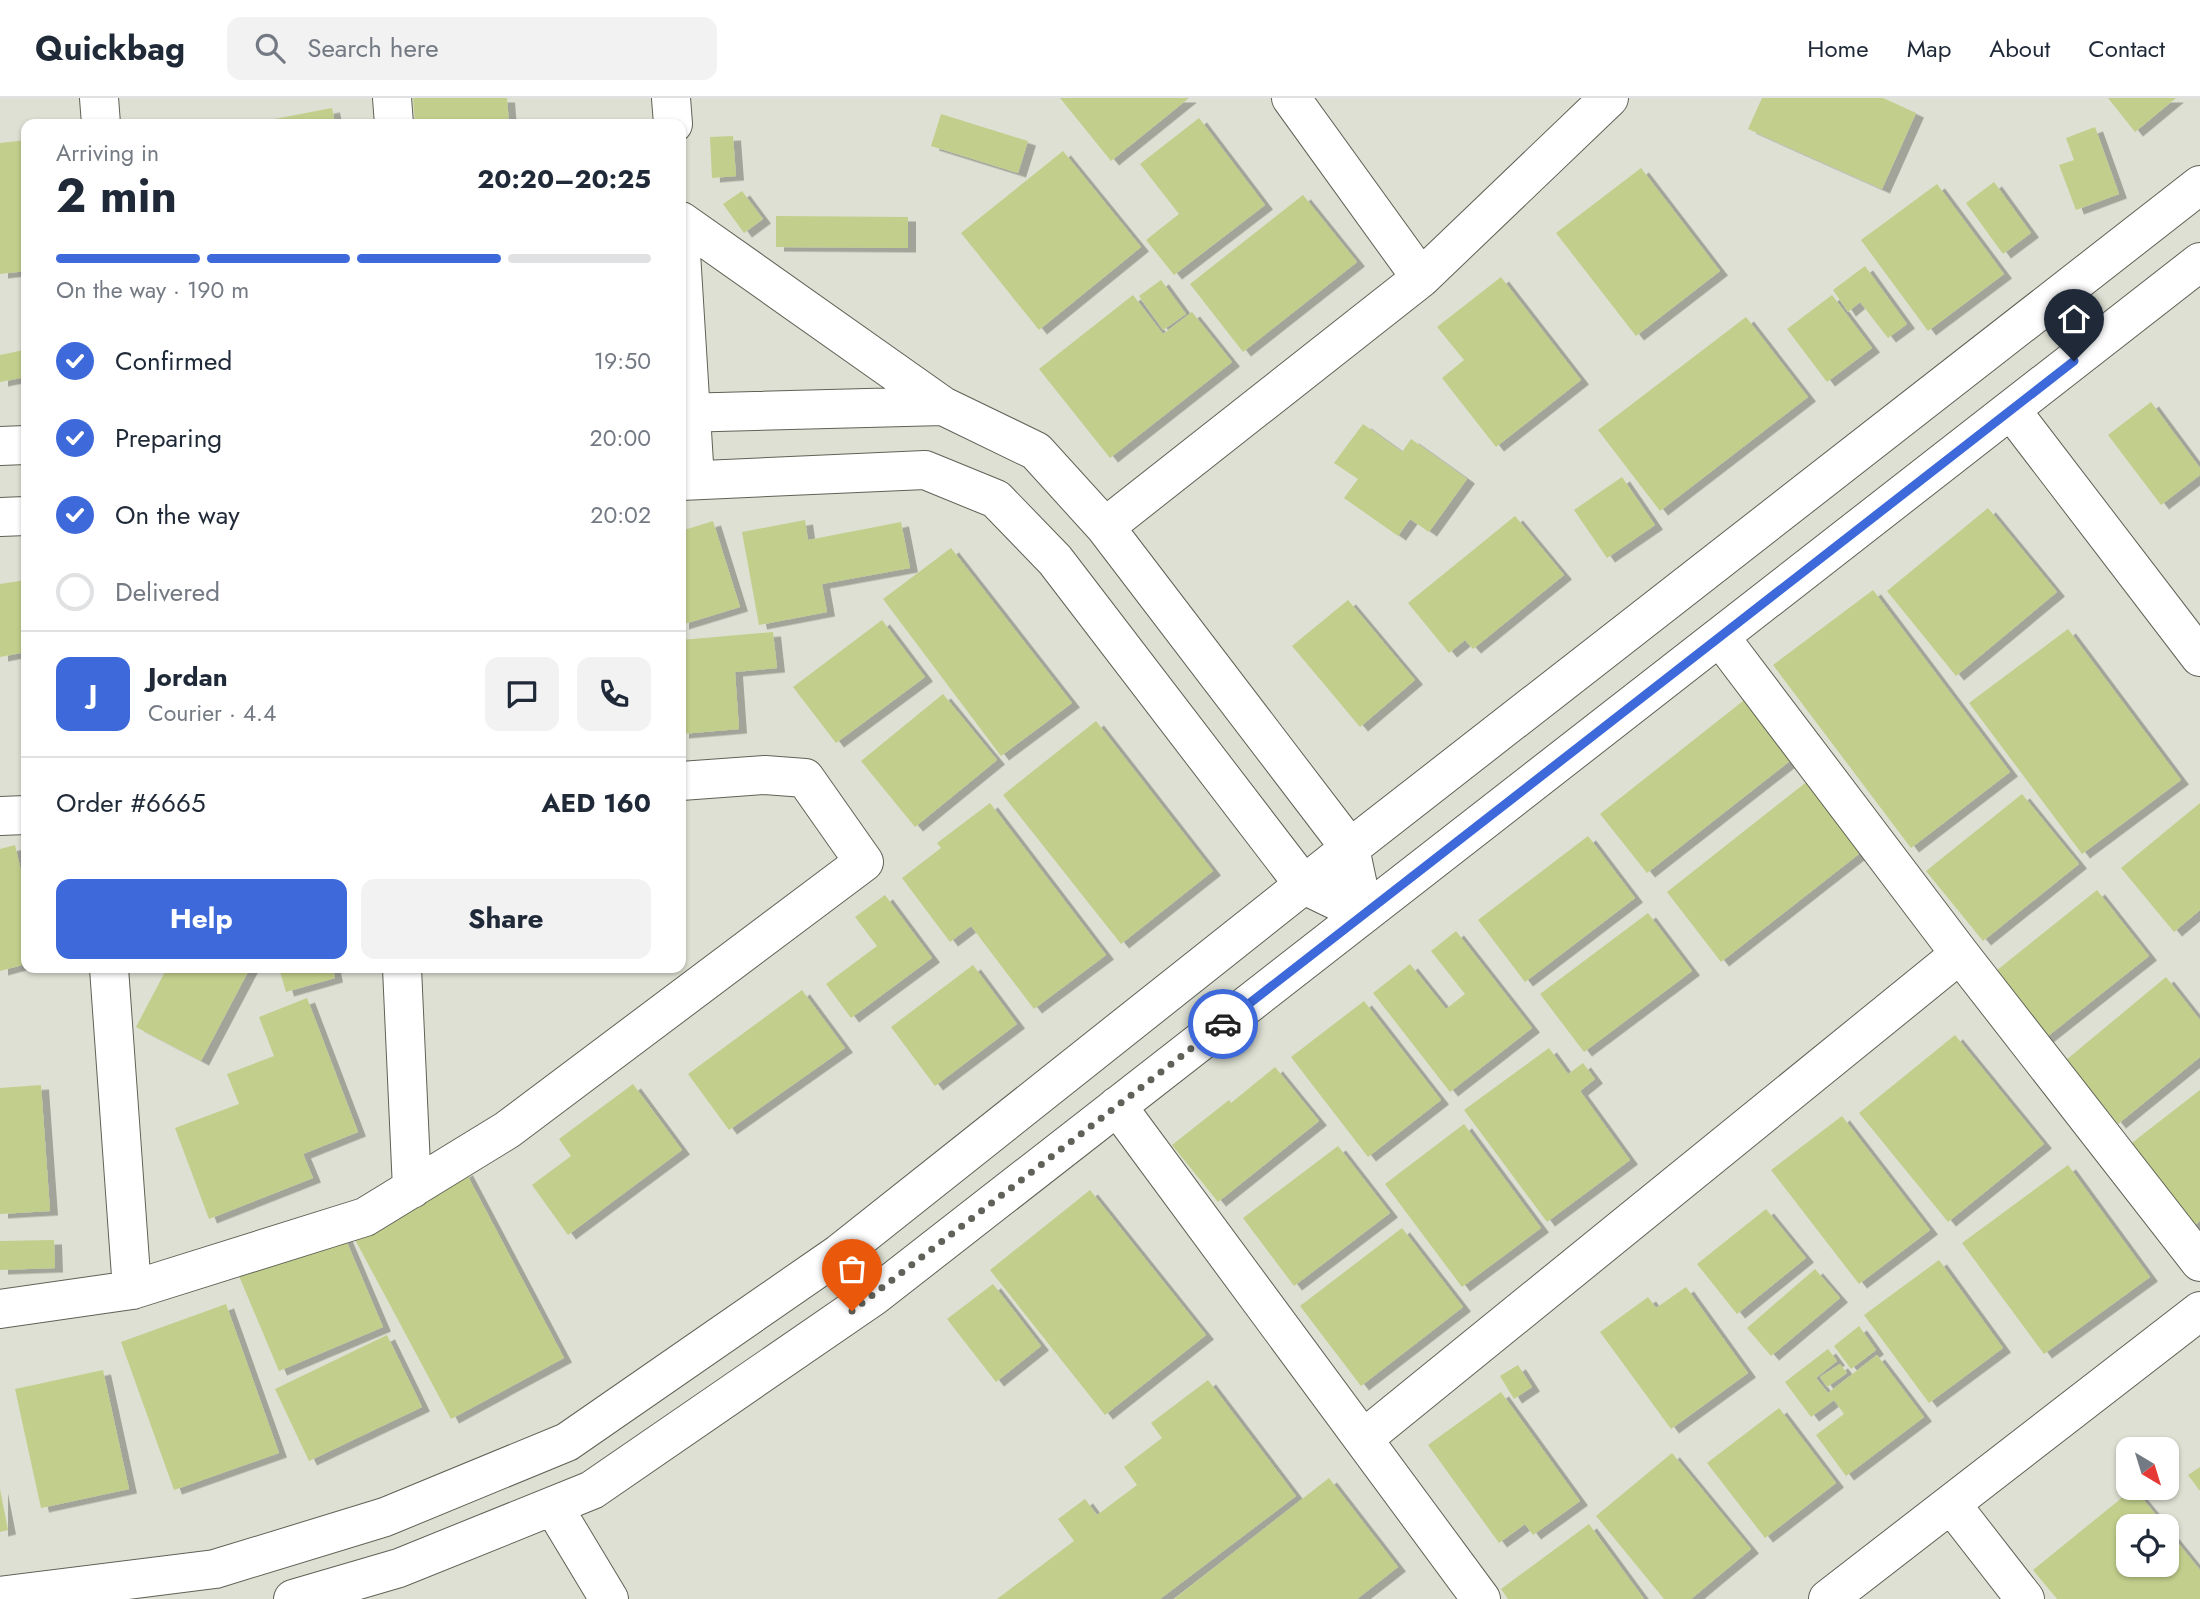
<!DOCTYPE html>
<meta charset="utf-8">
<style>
:root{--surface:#fff;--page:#f2f2f3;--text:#1f2937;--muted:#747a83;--line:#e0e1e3;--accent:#3d69da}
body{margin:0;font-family:Jost,sans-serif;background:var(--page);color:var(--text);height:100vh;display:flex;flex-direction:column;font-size:26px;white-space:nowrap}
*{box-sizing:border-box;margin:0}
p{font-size:23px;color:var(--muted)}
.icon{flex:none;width:38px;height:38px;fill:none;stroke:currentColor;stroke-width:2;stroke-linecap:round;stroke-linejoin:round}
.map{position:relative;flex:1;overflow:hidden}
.side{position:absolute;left:21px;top:21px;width:665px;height:854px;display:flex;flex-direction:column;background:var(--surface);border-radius:14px;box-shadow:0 2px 5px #0004}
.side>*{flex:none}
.needle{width:46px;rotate:142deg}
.tools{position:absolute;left:2116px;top:1339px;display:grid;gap:14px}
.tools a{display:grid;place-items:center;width:63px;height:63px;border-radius:14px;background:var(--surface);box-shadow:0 2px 5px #0004;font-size:35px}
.pin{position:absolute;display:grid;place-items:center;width:60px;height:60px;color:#fff;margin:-72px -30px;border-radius:50% 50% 50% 0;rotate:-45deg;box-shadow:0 0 7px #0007}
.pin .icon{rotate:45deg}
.courier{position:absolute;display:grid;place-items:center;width:70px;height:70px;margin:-35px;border:5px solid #3d69da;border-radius:50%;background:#fff;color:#222;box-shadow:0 2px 9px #0007}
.overview em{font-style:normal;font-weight:700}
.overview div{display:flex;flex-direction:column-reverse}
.overview{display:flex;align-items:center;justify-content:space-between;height:119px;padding:0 35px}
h1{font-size:46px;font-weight:700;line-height:52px}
.bar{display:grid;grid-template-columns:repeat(4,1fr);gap:10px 7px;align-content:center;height:84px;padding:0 35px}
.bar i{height:9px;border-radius:5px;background:var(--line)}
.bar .selected{background:var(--accent)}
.bar p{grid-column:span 4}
.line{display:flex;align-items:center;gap:18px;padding:0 35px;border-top:2px solid var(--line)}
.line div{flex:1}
.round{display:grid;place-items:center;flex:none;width:74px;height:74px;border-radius:14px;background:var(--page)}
ol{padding:0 35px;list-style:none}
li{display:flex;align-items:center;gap:21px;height:77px}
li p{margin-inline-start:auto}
li .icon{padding:7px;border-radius:50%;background:var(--accent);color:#fff;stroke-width:4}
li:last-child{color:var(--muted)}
li i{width:38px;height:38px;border:4px solid var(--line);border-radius:50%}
.cta{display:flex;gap:14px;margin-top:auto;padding:14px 35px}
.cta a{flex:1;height:80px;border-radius:14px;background:var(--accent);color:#fff;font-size:28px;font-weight:700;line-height:80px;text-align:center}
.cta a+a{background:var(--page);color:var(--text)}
header{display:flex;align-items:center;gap:42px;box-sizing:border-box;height:98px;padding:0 35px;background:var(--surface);border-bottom:2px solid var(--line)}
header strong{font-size:33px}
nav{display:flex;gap:38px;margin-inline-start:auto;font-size:24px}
.search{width:490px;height:63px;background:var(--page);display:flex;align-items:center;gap:18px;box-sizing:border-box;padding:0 24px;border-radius:14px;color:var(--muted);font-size:26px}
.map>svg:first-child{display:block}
.building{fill:#c2cf8c;filter:url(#shadow)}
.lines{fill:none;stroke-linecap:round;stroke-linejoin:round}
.minor-casing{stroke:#5f6256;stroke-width:40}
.minor{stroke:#fff;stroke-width:38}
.done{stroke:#60625a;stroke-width:7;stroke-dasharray:0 12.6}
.route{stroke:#3d69da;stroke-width:9}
</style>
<header>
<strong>Quickbag</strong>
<div class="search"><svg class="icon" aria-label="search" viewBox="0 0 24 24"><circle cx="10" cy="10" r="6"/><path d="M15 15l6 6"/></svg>Search here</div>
<nav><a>Home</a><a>Map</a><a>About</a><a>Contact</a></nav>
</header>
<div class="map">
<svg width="2200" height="1501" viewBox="0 0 2200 1501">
<defs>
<filter id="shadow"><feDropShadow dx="8" dy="4.5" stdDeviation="0" flood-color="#0004"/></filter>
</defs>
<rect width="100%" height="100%" fill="#dde0d2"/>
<path class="building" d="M413 0H507L509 26H415Z
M1060 0H1189L1111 63Z
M1762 0H1883L1916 15 1882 91 1748 31Z
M2108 0H2176L2135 34Z
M332 10 335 26H270L269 22Z
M941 16 1028 43 1018 75 931 48Z
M1199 20 1265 107 1174 177 1146 142 1179 116 1140 66Z
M2095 29 2119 96 2076 112 2059 67 2074 62 2066 40Z
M733 38 736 78 712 80 710 39Z
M26 42V173L0 176V45Z
M1063 53 1141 149 1039 232 961 135Z
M1641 70 1720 173 1636 238 1556 135Z
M1994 84 2031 135 2003 156 1966 105Z
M1937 86 2004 176 1928 233 1861 142Z
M742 93 763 121 744 135 723 106Z
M1303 97 1357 164 1243 254 1190 186Z
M776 118 908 119V150L776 149Z
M1865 168 1907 226 1888 240 1860 204 1848 214 1833 192Z
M1501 179 1581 282 1496 349 1442 280 1464 262 1437 229Z
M1161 182 1186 216 1163 232 1139 198Z
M1133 197 1163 236 1192 214 1232 264 1110 360 1039 271Z
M1832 197 1872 250 1827 284 1787 231Z
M1746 219 1808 299 1660 413 1598 332Z
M24 252 26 279 0 284V257Z
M2151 304 2200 370V377L2161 407 2108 337Z
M1363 326 1402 354 1411 341 1467 381 1429 434 1410 421 1398 438 1344 400 1358 381 1334 365Z
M1622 379 1655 427 1607 460 1574 412Z
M1988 410 2057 494 1956 578 1887 493Z
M1515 418 1564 477 1473 551 1465 542 1449 555 1408 505Z
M805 422 808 442 901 424 910 470 822 486 827 514 759 527 742 434Z
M713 423 740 509 681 527V433Z
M951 450 1072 605 1001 658 883 501Z
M26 482V554L0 559V486Z
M1873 492 2010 674 1911 750 1773 567Z
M1348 502 1415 582 1360 629 1292 548Z
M882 522 925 579 836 645 793 589Z
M2068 531 2181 682 2082 756 1969 605Z
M773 534 777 570 735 574 739 631 681 636V542Z
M943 596 997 662 915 729 861 663Z
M1748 599 1795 659 1647 775 1600 716Z
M1096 623 1213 773 1121 846 1003 697Z
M1809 682 1864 752 1721 864 1667 794Z
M2022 696 2079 766 1983 843 1926 773Z
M990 705 1106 857 1034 911 971 828 950 844 902 780 941 750 937 745Z
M2200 705V812L2174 834 2121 770Z
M1588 738 1635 800 1525 884 1478 822Z
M15 747 26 794V866L0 873V751Z
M2097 792 2149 858 2043 942 1991 877Z
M885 797 932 860 851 920 826 886 877 848 855 819Z
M1648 815 1692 873 1584 954 1540 896Z
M1456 833 1532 930 1450 994 1373 895 1410 866 1446 911 1465 896 1431 853Z
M973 867 1017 926 935 988 891 929Z
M167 870H250L201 963 136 929Z
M279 870H333L335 880 286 894Z
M2166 879 2200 922V959L2118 1026 2066 962Z
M802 892 845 950 729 1032 688 976Z
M307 900 358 1034 303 1056 313 1080 209 1121 175 1030 239 1006 227 976 274 958 259 919Z
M1364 903 1441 1002 1368 1059 1291 959Z
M1955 937 2044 1046 1948 1124 1859 1015Z
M1549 950 1568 976 1583 965 1595 981 1580 993 1630 1062 1547 1124 1464 1012Z
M1275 969 1319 1023 1218 1104 1172 1047 1229 1002 1231 1005Z
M633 986 682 1052 568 1137 532 1087 571 1058 559 1041Z
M41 987 50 1113 0 1116V990Z
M2200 992V1123L2188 1133 2124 1051Z
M1842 1018 1930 1132 1859 1186 1771 1072Z
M1464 1026 1541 1130 1462 1189 1385 1086Z
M1338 1048 1390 1115 1294 1188 1243 1120Z
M2068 1067 2150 1179 2044 1256 1962 1145Z
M465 1073 564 1260 451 1321 351 1134Z
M1090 1092 1206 1237 1105 1317 990 1172Z
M1766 1111 1806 1160 1737 1216 1697 1166Z
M1402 1130 1463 1209 1361 1288 1300 1208Z
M343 1135 383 1229 279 1273 239 1178Z
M54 1142 55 1170 0 1172V1143Z
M1939 1162 2003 1250 1929 1305 1864 1217Z
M1815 1171 1840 1200 1771 1258 1747 1230Z
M993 1186 1041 1248 996 1284 947 1221Z
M1686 1189 1748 1275 1671 1331 1600 1234 1648 1199 1656 1210Z
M226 1206 279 1355 174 1392 121 1244Z
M1859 1228 1876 1252 1851 1271 1834 1248Z
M387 1237 422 1309 309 1363 275 1291Z
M1828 1251 1837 1263 1816 1280 1828 1295 1877 1257 1924 1319 1846 1378 1816 1337 1844 1316 1834 1302 1811 1319 1785 1284Z
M1840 1266 1847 1275 1827 1289 1820 1279Z
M1518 1267 1532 1289 1514 1301 1500 1278Z
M103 1272 129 1391 41 1410 15 1291Z
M1208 1282 1296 1398 1160 1501H997L1074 1443 1058 1421 1085 1401 1097 1417 1137 1387 1124 1369 1162 1340 1151 1325Z
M1501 1294 1580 1403 1533 1437 1525 1426 1499 1445 1428 1347Z
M1779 1310 1836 1385 1765 1440 1707 1365Z
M1672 1355 1751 1451 1691 1501H1664L1596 1418Z
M2200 1369V1393L2188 1377Z
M1329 1380 1398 1469 1357 1501H1174Z
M2134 1390 2165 1428H2128V1466H2166V1430L2200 1472V1501H2057L2033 1472Z
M0 1391 8 1432 0 1434Z
M1589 1426 1644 1501H1508L1501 1491Z"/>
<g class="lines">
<g class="minor-casing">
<path id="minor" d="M99 0 101 26
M392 0 394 26
M671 0 673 26
M1291 0 1421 180
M681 123 943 308
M681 155 695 382
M2011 312 2200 559
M681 315 943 308 1036 353 1105 429 1350 750 1364 816
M0 348 26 347
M681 383 925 372 996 401 1055 462 1304 787 1364 816
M0 419 26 418
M1105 429 1421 180 1609 0
M1720 539 1960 856 2200 1164
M0 718 26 717
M109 870 132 1192
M402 870 412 1091
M1117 1008 1481 1501
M0 1211 132 1192 365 1119 507 1032 864 764 805 680 765 677 681 683
M1363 1341 1960 856
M1951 1406 2025 1501
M553 1408 609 1501
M0 1498 215 1471 385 1419 567 1344 840 1155 1350 750 2200 87
M293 1501 399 1470 592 1392 874 1198 2200 164
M1828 1501 2200 1213"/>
</g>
<use href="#minor" class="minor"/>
</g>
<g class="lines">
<path class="done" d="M852 1213 1223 926"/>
<path class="route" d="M1223 926 2074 263"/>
</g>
</svg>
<div class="tools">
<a><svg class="needle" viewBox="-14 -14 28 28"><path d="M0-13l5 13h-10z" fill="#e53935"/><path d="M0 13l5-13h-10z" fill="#747a83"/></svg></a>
<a><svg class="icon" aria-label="locate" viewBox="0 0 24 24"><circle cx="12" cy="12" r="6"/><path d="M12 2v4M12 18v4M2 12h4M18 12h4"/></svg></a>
</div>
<div class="pin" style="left:852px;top:1213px;background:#ea580c"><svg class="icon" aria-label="bag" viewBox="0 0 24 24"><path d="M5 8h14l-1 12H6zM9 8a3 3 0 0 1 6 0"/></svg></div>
<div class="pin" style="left:2074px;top:263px;background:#1f2937"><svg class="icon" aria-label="home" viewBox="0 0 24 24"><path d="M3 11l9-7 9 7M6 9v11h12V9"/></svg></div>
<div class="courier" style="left:1223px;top:926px"><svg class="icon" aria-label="car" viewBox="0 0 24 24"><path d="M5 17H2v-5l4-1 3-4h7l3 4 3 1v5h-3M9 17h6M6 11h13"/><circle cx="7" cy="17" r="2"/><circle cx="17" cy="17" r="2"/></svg></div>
<section class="side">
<div class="overview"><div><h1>2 min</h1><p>Arriving in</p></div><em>20:20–20:25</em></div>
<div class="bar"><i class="selected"></i><i class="selected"></i><i class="selected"></i><i></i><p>On the way · 190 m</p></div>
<ol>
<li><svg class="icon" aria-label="check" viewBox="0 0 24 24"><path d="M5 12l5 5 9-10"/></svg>Confirmed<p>19:50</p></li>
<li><svg class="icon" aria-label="check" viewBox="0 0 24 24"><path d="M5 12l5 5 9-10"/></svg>Preparing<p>20:00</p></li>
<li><svg class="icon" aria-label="check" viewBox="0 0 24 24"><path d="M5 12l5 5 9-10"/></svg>On the way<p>20:02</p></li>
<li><i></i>Delivered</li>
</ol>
<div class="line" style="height:126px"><b class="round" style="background:var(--accent);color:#fff">J</b><div><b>Jordan</b><p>Courier · 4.4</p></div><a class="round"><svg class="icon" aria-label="chat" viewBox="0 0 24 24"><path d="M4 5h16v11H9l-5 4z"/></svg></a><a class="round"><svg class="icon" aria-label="phone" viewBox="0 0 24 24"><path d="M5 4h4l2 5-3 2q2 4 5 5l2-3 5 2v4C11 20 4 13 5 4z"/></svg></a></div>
<div class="line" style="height:91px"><div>Order #6665</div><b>AED 160</b></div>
<div class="cta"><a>Help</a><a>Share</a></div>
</section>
</div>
